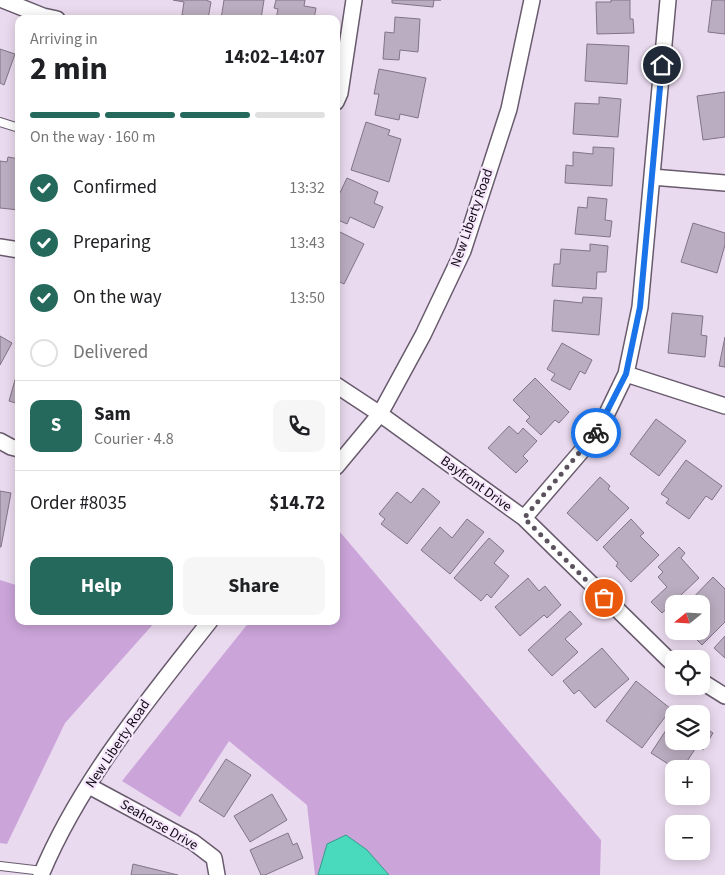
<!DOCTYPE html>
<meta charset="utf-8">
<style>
:root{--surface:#fff;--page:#f6f6f6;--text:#202124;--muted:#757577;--line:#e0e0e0;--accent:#25695c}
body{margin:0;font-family:"Source Sans 3",sans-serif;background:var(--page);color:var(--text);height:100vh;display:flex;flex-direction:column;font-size:19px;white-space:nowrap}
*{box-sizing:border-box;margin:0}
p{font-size:16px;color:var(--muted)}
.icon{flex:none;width:28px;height:28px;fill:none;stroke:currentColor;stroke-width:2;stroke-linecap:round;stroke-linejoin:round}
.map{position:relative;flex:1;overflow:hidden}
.drawer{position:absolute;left:15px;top:15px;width:325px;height:610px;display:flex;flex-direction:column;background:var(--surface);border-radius:10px;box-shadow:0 2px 12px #0003}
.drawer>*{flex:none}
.needle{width:32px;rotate:252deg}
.controls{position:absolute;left:665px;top:595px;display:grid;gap:10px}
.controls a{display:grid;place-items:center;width:45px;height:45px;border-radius:10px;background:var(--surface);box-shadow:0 2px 12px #0003;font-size:25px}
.pin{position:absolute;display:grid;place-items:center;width:42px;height:42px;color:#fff;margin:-21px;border:2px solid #fff;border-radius:50%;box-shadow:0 1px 5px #0007}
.courier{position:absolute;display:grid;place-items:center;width:50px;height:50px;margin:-25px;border:4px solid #1a73e8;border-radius:50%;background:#fff;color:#222;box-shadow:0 1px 6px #0007}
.head em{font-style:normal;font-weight:700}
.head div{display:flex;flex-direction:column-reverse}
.head{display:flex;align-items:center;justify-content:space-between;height:85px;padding:0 15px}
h1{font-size:32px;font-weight:700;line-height:38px}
.bar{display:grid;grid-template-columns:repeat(4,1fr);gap:8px 5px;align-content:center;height:60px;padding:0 15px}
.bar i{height:6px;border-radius:4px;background:var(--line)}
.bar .selected{background:var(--accent)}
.bar p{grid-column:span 4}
.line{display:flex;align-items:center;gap:12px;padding:0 15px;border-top:1px solid var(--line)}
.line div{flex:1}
.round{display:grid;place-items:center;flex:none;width:52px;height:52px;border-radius:10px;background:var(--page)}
ol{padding:0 15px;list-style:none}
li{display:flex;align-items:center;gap:15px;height:55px}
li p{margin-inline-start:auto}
li .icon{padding:5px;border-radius:50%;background:var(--accent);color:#fff;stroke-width:4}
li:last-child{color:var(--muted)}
li i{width:28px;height:28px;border:2px solid var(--line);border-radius:50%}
.cta{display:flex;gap:10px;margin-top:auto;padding:10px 15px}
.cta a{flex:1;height:58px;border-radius:10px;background:var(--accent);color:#fff;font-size:20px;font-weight:700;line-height:58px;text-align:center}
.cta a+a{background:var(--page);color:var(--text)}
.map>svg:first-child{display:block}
.green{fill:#cba4d9}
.water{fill:#49dabe;stroke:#379b8a}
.building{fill:#bbadc1;stroke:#827487}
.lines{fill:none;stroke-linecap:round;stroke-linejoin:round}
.service-casing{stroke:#685b6d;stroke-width:10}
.minor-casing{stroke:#685b6d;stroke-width:18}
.service{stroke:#fff;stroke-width:8}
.minor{stroke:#fff;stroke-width:15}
.done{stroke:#5b525e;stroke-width:5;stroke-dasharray:0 9}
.route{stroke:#1a73e8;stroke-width:6}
.labels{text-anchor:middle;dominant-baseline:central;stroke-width:4.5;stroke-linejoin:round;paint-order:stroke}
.street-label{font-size:14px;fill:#0e0910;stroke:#f7e7fd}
</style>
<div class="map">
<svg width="725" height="875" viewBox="0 0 725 875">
<rect width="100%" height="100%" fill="#eadaef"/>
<path class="green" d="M340 532 601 840 600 875H315L307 805 229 741 180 817 122 781 250 621H336V535Z
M0 580 19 586V621H156L65 723 7 844 0 843Z"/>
<path class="water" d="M346 835 367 850 389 875H318L327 844Z"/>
<path class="building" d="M173 0H206L211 2 208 19 182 15 184 2Z
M224 0H264L261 19H221Z
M276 0H305L304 6 316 8 314 19H276L278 9 274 8Z
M392 0H441H434L433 7 392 3Z
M611 0H630V19H633L634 33 597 34 596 2H611Z
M712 0H725V34L708 32Z
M395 17 420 19 418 52 400 50 399 60 383 59 385 32 394 33Z
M587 44 629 46 627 84 585 81Z
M0 49 15 54 4 85 0 83Z
M379 69 426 78 418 118 400 114 399 120 375 115 379 94H374Z
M725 92V137L703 140 697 96Z
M599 97 621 99 618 137 573 134 575 103 599 104Z
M366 122 390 130 388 135 401 139 389 182 351 170Z
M593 147 614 148 612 186 565 183 566 165 573 166V152L593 154Z
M8 157 19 159V210L0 208V161L7 162Z
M347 178 378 192 374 203 383 207 374 228 350 217 347 224 336 219V201Z
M588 197 607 199 605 220 612 221 610 237 575 234 578 207 587 208Z
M693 223 725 233V245L717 273 681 262Z
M336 230 364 244 344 284 336 280Z
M590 244 608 246 606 272H597L596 289 552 286 554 264H560L561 249 590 251Z
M583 297 602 298 599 335 552 331 554 300 582 303Z
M672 313 703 316 701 335 707 336 705 357 668 353Z
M0 336 12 343 0 365Z
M725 337V367L719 366Z
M562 343 592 360 585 374 580 371 570 390 551 380 555 374 547 369Z
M19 366V404L9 401Z
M535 378 569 412 559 423 555 420 541 435 526 421 530 417 513 400Z
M656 419 686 441 659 476 630 454Z
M509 426 518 434 523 428 537 441 523 456 528 461 516 473 488 448Z
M686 460 722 486 712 500 706 496 689 519 666 503 669 499 661 494Z
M600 477 610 486 608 489 629 508 597 541 567 513Z
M423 488 440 502 407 544 381 524 385 519 379 514 397 492 411 503Z
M0 491 11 493 1 547H0Z
M467 519 484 532 450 574 421 550 440 527 452 538Z
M631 519 644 533 640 536 659 555 631 582 616 566 618 563 603 547Z
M489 538 504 551 494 563 509 576 491 598 487 594 481 601 454 578Z
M679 547 685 553 681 558 699 578 662 613 651 602 667 587 658 577 663 572 658 567Z
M713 577 725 589V622L702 645 690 633 692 631H701V604H687Z
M528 578 539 591 545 586 561 605 547 618 544 615 520 636 495 607Z
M570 611 582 624 565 639 578 652 552 676 528 650Z
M725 636V658L714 648Z
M602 648 629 679 595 708 579 690 574 694 563 681Z
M636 681 671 709 642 748 606 721Z
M674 718V741H701V725L713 733 703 750 697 746 682 769H676L651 753Z
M226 759 251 775 224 817 199 801Z
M272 794 287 820 250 842 234 816Z
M288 833 293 845 297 843 303 858 265 875H261L250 850Z
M133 864 178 875H131Z"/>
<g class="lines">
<g class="service-casing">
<path id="service" d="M0 122 19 128
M0 866 43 871"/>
</g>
<g class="minor-casing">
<path id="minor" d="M3 0 43 16 57 19
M336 102 340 93 354 0
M652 177 725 183
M0 247 19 250
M626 374 725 406
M336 385 380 414 524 518 674 665
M0 441 11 447 19 449
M336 467 380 414 423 335 463 251 509 109 532 0
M524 518 598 432 626 374 640 307 668 0
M701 681 725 696
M89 786 193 842 214 858 217 875
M41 875C80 781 148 700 210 621"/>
</g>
<use href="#service" class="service"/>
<use href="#minor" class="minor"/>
</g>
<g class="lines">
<path class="done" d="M596 433 524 518 604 598"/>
<path class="route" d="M596 433 626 374 640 307 662 65"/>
</g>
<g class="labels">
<g class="street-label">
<text transform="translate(472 218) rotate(-71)">New Liberty Road</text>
<text transform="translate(476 484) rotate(36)">Bayfront Drive</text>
<text transform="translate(118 744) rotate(-56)">New Liberty Road</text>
<text transform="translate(159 825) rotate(30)">Seahorse Drive</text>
</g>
</g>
</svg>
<div class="controls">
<a><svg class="needle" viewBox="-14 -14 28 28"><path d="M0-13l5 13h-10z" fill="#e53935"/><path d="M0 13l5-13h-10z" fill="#757577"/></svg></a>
<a><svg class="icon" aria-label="locate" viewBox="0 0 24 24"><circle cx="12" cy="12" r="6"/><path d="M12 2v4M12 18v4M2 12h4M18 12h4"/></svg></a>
<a><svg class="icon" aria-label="layers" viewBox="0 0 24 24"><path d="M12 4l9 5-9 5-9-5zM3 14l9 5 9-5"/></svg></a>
<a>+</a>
<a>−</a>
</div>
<div class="pin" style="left:604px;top:598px;background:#ea580c"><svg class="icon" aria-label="bag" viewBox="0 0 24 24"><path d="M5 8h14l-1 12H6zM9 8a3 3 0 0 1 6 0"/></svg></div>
<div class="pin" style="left:662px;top:65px;background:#1f2937"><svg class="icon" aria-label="home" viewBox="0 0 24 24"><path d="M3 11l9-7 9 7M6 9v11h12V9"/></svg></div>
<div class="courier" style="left:596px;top:433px"><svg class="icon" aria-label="bike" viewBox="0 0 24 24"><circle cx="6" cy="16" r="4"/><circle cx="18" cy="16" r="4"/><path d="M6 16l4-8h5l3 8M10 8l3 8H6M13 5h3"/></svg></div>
<section class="drawer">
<div class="head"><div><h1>2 min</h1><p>Arriving in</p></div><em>14:02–14:07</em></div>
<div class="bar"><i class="selected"></i><i class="selected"></i><i class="selected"></i><i></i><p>On the way · 160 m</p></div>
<ol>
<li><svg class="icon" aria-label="check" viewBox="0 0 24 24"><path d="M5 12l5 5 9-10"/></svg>Confirmed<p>13:32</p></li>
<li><svg class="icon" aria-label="check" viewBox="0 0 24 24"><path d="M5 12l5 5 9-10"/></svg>Preparing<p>13:43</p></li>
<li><svg class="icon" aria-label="check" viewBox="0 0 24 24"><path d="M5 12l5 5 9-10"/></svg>On the way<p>13:50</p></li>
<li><i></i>Delivered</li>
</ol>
<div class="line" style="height:90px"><b class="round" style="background:var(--accent);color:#fff">S</b><div><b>Sam</b><p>Courier · 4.8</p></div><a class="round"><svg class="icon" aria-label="phone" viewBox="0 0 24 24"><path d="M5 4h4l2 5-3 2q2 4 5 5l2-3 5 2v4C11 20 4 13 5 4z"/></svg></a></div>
<div class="line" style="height:65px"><div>Order #8035</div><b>$14.72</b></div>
<div class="cta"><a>Help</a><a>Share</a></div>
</section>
</div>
